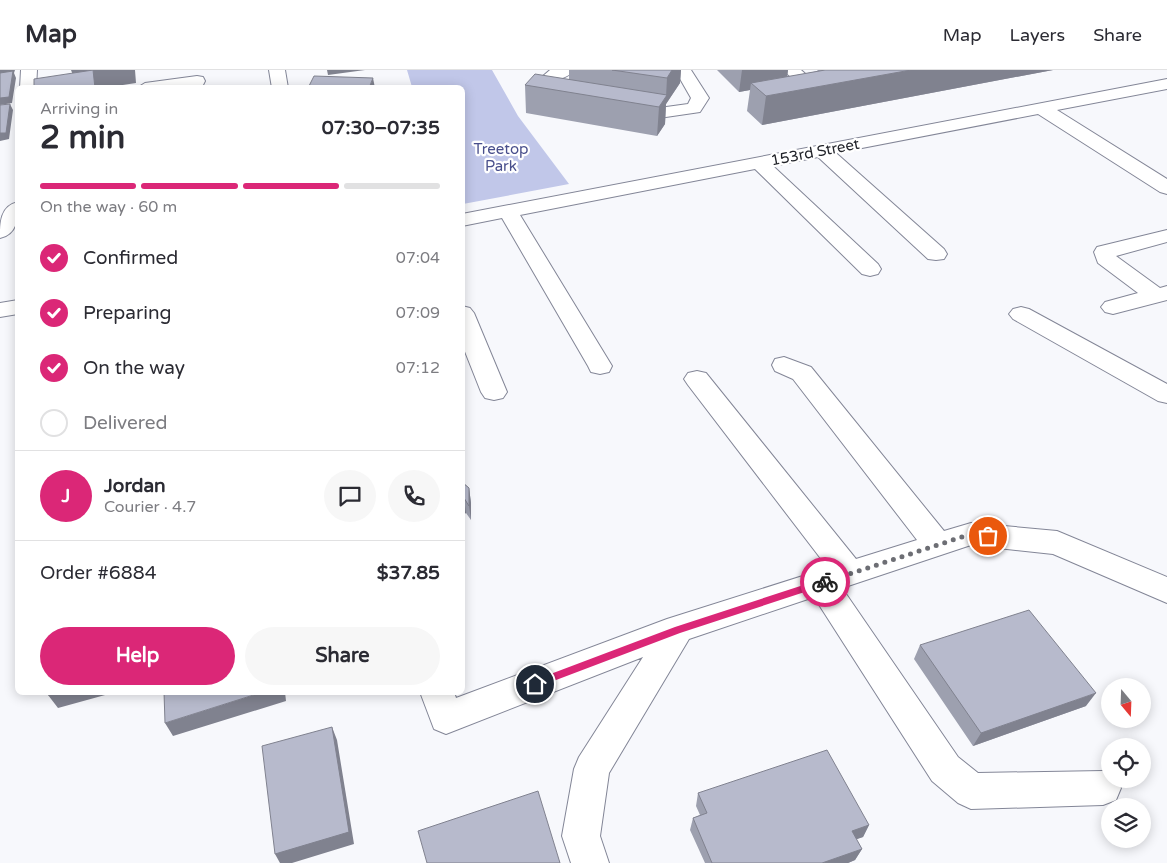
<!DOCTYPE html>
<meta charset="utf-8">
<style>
:root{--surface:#fff;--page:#f7f7f7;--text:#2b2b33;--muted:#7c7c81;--line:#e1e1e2;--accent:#db2777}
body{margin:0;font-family:"Varela Round",sans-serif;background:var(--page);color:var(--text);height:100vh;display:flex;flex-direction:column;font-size:19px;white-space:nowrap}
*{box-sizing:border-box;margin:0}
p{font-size:16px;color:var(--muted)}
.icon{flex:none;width:28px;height:28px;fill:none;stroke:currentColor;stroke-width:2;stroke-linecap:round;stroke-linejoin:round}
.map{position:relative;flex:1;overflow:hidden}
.panel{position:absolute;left:15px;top:15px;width:450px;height:610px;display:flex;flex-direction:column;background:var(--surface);border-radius:8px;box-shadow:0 2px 12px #0003}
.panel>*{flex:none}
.needle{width:32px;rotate:161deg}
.fabs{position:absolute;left:1101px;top:608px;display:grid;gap:10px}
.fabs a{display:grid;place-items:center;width:50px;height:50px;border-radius:50%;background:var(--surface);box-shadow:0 2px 12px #0003;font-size:25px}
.pin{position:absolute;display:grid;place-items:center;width:42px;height:42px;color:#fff;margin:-21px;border:2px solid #fff;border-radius:50%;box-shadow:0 1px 5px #0007}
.courier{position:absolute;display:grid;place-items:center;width:50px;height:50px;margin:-25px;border:4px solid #db2777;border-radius:50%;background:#fff;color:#222;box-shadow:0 1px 6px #0007}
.overview em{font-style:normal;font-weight:700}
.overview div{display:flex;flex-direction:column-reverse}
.overview{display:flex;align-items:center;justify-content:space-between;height:85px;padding:0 25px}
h1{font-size:32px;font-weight:700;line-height:38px}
.bar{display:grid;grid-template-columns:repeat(4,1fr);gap:8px 5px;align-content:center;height:60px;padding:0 25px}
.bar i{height:6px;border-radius:4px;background:var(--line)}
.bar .on{background:var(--accent)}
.bar p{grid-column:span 4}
.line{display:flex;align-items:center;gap:12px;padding:0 25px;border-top:1px solid var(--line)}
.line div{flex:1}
.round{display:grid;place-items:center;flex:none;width:52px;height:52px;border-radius:26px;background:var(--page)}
ol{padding:0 25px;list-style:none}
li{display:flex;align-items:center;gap:15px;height:55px}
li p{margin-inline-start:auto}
li .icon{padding:5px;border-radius:50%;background:var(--accent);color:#fff;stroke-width:4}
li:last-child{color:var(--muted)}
li i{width:28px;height:28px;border:2px solid var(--line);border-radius:50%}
.action{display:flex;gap:10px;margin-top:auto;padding:10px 25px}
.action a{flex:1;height:58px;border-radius:30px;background:var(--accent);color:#fff;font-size:20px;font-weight:700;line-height:58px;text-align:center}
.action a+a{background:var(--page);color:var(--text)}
header{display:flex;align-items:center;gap:30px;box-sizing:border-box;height:70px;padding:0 25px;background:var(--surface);border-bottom:1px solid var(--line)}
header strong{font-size:24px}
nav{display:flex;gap:28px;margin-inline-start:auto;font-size:18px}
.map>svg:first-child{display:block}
.green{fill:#c1c7e9}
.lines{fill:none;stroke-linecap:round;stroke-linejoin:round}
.minor-casing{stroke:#838697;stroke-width:2}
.minor{fill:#fff;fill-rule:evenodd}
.wall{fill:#9da0af}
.shaded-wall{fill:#80828f}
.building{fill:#b7bacc;stroke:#80828f}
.route{fill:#db2777}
.done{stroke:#6d6e74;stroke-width:5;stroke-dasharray:0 9}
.labels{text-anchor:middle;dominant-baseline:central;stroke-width:4.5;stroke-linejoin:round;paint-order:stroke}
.far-park-label{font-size:15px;fill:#494f8c;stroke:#fff}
.far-street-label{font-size:15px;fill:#22242a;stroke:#fff}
</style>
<header>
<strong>Map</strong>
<nav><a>Map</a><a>Layers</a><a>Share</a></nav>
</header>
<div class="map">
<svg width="1167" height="793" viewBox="0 0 1167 793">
<rect width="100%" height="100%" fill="#f7f8fc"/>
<path class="green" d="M407 0H492L518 46 569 114 463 134 462 18 412 17Z"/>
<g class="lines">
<g class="minor-casing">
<path id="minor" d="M21 0H37L36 18H20Z
M269 0H285L288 18H272Z
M575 0C571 6 560 8 553 13 558 21 567 24 572 31L569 35C552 39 544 24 536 12L550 0Z
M675 0H691L709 28 700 42 659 48 622 43 619 39 622 35 628 34 659 38 688 34 691 28Z
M783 0H801L828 24 826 28H814Z
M197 6 203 7 205 11 203 15 186 18H137L145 13Z
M1167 9V19L1057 40 1167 109V124L1160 122 1038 44 836 83 944 179 947 184 944 189 936 190 928 189 818 87 773 96 878 194 881 199 878 204 870 206 862 204 755 99 520 145 612 296 609 302 600 304 591 302 588 296 502 148 462 156V144Z
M18 132C18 147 18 164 0 168 0 153 0 136 18 132Z
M1167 160V172L1116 186 1160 218 1167 216V230L1113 244 1105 242 1101 237 1105 232 1138 223 1098 193 1094 182 1097 177Z
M18 230V244L0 247V233Z
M462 236 470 238 474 243 507 322 503 328 494 330 485 328 481 322 462 274Z
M1021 237 1029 239 1167 314V333L1158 331 1013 249 1009 244 1013 239Z
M784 287 811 297 944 461 971 453 1057 461 1167 507V533L1053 484 971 475 842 518 958 687 978 703 1103 701 1110 703V709H1117L1121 718 1116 730 1103 735 971 739 958 733 932 711 814 527 689 569 609 703 600 766 609 793H571L562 766 574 699 579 687 643 587 446 664 434 659 420 622H454L456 628 667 549 828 498 688 315 684 309 688 303 697 301 706 303 856 489 917 470 793 309 775 301 772 295 775 289Z"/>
</g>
<use href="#minor" class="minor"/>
</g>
<path class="wall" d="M569 0H681L680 13 666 34 665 54 657 66 526 43 525 15 569 9Z
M717 0H788L787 7 818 1 817 0H1053L762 55 747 41 750 20 739 22Z
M462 412 469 418 471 433V450L466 443 462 445Z
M920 575 1086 636 973 676 914 589Z
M698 723 869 755 863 767 856 769 862 779 855 790 848 793H705L690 760 693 748 700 745 696 736Z"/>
<path class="shaded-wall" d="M0 0H15L14 3 16 8 12 33 0 35Z
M71 0H135L136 13 103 18H78Z
M327 0H365L328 5Z
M672 0H681L680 13 666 34 665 54 657 66 659 37 666 27 667 8Z
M742 0H788L786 15 751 13 750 20 739 22Z
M911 0H1053L762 55 766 26Z
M373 8 375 18H369Z
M10 34 13 40 9 69 0 71V63Z
M469 418 471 433V450L469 436Z
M464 428 466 443 462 445V429Z
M57 622H116L58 638 48 625Z
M263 622H285L286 631 173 666 165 653Z
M1096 623 1086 636 973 676 981 663Z
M332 657 337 670 354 774 292 793H280L275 784Z
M869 755 863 767 846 773 852 761Z
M862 779 855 790 848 793H822Z"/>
<path class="building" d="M93 0 95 18H34V9Z
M612 0H672L667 8Z
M825 0H911L766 26 751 13Z
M13 1 9 27 0 28V3Z
M535 4 667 25 659 37 525 15Z
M314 6 373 8 369 18H308Z
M10 34 6 63H0V35Z
M462 412 469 418V436L464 428 462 429Z
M1029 540 1096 623 981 663 920 575Z
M48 622H57L48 625Z
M164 622H263L165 653Z
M332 657 349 762 275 784 262 676Z
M827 680 869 755 852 761 862 779 822 793H712L693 748 707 743 698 723Z
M538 721 560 793H427L418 761Z"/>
<path class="route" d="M825 508 830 512 829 514 680 563 535 618 530 614 532 611 675 557Z"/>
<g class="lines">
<path class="done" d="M825 512 971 464 988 466"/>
</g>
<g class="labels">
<g class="far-park-label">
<text x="501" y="79">Treetop<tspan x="501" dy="17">Park</tspan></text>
</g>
<g class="far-street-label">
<text transform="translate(815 82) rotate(-11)">153rd Street</text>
</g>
</g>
</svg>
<div class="fabs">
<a><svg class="needle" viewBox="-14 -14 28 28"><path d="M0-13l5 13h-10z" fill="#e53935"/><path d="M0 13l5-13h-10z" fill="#7c7c81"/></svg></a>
<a><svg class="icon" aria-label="locate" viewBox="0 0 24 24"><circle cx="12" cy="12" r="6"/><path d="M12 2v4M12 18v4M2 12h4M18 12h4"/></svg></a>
<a><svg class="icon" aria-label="layers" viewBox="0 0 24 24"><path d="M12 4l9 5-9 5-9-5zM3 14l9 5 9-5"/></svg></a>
</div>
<div class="pin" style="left:988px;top:466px;background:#ea580c"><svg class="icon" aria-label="bag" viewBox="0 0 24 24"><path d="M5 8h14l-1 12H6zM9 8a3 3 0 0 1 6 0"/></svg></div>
<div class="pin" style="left:535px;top:614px;background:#1f2937"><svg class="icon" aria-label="home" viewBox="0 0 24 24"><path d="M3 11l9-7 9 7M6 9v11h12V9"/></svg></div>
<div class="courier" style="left:825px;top:512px"><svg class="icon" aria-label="bike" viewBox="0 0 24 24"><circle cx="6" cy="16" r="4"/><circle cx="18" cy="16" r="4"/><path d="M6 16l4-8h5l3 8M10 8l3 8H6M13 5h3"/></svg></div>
<section class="panel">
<div class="overview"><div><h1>2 min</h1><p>Arriving in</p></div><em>07:30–07:35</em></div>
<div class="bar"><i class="on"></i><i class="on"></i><i class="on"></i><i></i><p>On the way · 60 m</p></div>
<ol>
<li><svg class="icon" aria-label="check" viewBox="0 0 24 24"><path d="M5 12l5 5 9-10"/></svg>Confirmed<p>07:04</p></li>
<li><svg class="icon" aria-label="check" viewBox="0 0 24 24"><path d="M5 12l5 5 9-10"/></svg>Preparing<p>07:09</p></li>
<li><svg class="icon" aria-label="check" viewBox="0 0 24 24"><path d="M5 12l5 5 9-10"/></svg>On the way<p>07:12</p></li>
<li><i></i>Delivered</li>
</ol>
<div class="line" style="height:90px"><b class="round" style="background:var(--accent);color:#fff">J</b><div><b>Jordan</b><p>Courier · 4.7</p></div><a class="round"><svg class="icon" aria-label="chat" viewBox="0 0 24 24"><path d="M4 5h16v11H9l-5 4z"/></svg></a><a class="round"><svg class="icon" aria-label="phone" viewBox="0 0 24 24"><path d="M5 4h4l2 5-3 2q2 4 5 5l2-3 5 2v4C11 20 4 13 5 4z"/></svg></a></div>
<div class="line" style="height:65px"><div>Order #6884</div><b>$37.85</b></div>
<div class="action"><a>Help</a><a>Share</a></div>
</section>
</div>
